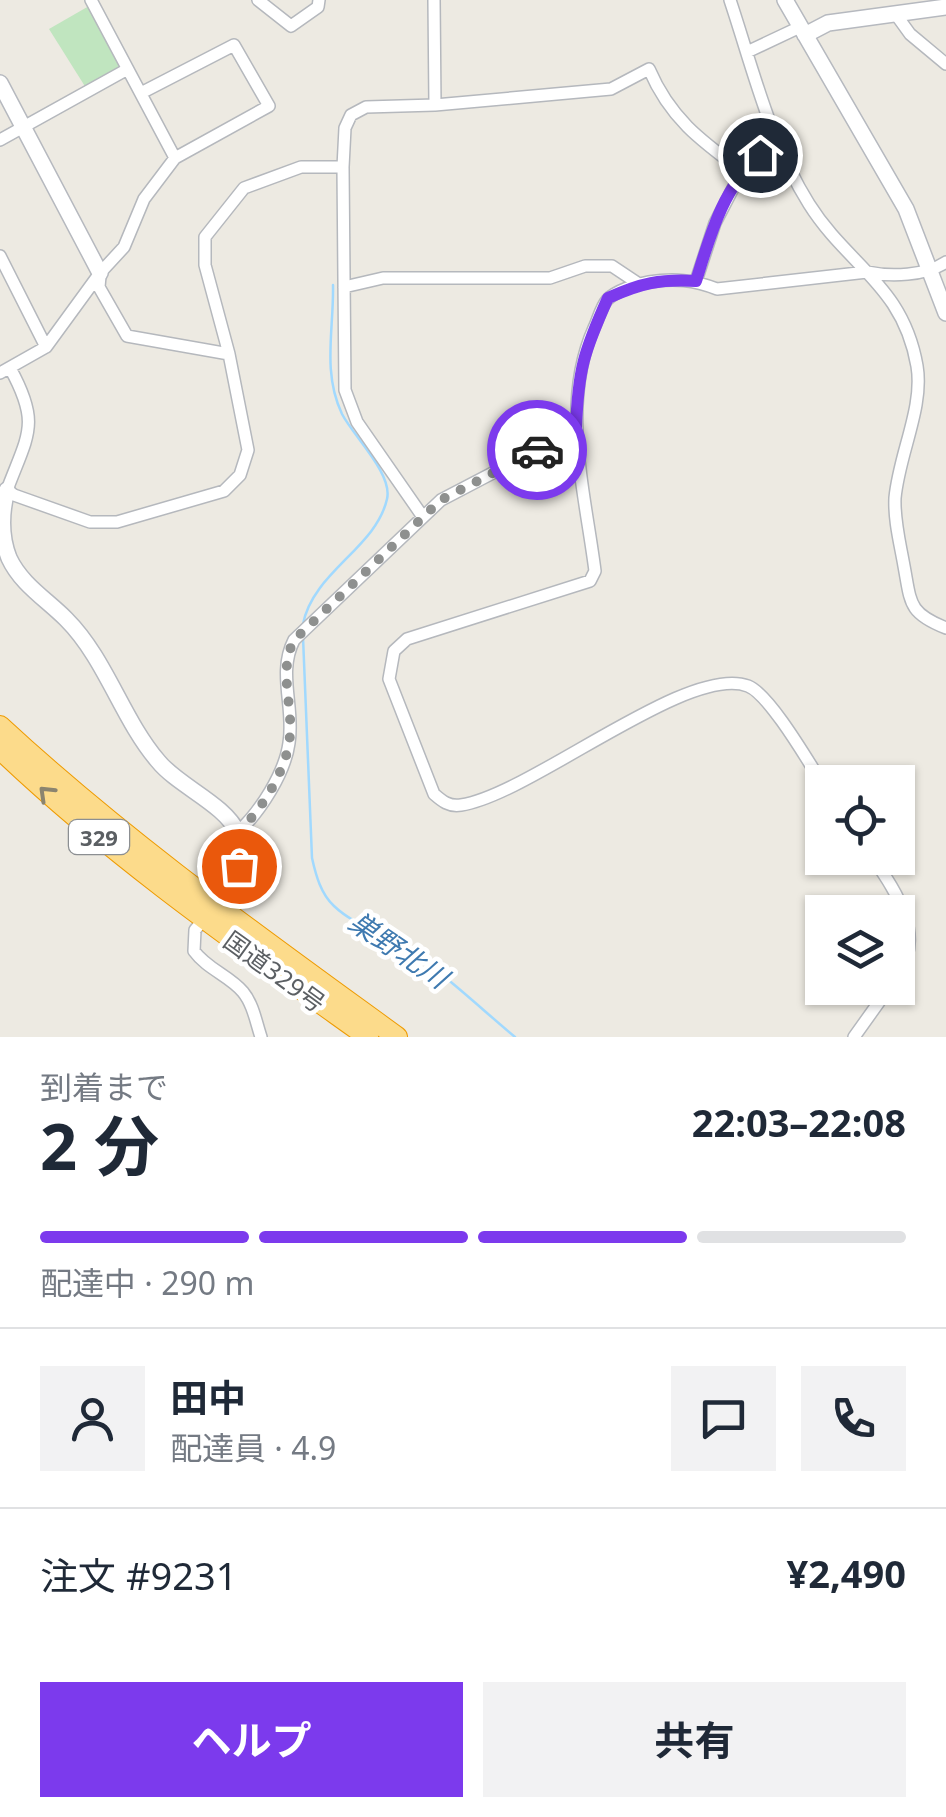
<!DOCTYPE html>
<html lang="ja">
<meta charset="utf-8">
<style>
:root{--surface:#fff;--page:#f2f2f3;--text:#1f2937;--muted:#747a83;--line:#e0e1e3;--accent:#7c3aed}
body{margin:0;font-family:"Noto Sans","Noto Sans JP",sans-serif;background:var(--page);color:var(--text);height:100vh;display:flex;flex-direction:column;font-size:38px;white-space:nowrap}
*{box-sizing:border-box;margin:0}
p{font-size:32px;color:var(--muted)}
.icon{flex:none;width:55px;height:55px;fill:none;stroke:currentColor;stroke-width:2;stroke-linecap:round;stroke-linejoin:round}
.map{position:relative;height:1037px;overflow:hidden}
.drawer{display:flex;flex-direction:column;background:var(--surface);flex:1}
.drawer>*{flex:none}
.controls{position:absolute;left:805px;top:765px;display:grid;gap:20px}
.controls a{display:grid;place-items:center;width:110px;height:110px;border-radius:0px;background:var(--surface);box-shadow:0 2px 8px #0004;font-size:50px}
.pin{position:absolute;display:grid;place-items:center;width:85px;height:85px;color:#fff;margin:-42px;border:5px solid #fff;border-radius:50%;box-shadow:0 2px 10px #0007}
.courier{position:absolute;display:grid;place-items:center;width:100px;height:100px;margin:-50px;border:8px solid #7c3aed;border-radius:50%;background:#fff;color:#222;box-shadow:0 2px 12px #0007}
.summary em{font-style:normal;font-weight:700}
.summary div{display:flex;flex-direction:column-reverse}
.summary{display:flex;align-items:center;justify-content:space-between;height:170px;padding:0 40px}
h1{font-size:65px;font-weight:700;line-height:75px}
.bar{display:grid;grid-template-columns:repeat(4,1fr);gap:15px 10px;align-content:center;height:120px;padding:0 40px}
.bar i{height:12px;border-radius:8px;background:var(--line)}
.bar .current{background:var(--accent)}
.bar p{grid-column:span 4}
.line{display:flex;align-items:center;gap:25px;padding:0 40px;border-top:2px solid var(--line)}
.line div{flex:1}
.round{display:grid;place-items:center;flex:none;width:105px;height:105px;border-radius:0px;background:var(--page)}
.action{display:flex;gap:20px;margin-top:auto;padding:20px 40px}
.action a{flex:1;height:115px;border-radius:0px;background:var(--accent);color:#fff;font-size:40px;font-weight:700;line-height:115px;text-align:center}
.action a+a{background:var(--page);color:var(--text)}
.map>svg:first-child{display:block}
.green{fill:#c0e5bf}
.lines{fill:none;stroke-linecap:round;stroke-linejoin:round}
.stream{stroke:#a1d9fe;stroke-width:2.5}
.street-casing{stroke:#b5b8bd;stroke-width:14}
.secondary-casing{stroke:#b6b9bf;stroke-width:18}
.highway-casing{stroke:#ee9b02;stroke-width:22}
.street{stroke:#fff;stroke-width:11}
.secondary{stroke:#fff;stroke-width:15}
.highway{stroke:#fcdb8b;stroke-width:20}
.oneway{stroke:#8b846f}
.done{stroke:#8e908f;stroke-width:10;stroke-dasharray:0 18}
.route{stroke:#7c3aed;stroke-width:12}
.labels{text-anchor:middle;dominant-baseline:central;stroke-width:9;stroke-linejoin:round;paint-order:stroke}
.shield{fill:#fff;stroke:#8c8f92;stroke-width:2.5}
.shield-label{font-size:22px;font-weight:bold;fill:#5b5f63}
.street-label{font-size:25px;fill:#5b5f63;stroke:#fff}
.water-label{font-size:28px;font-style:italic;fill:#3f7ab0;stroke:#fff}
</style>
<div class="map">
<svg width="946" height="1037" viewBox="0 0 946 1037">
<rect width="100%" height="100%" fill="#edeae2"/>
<path class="green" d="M89 6 122 68 86 88 49 29Z"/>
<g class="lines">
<path class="stream" d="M303 624C313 572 376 548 387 499 393 474 354 437 342 414 322 372 334 329 333 285
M303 637 312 858C316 876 321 894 334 906 355 926 384 933 407 949 446 975 479 1007 515 1037"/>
<g class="street-casing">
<path id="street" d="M91 0 175 158
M258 0 291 26 318 7 319 0
M434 0 435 105
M730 0C753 69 770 142 809 204 848 266 903 285 917 366 924 407 899 454 895 498 894 521 900 543 904 566 911 603 908 613 946 628
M897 16 910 34 946 64
M747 52 800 27
M0 140 126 70
M0 256 46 347
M100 276 99 287 127 336 229 354
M696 281 715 223 742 171 777 140
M344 287 383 278H550L585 266H612L639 284
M10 368C41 424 28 434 7 490L14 495 90 522H117L224 491 240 475 248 450 229 354 205 265V237L244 188 301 167H343
M0 373 46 347 100 273 124 247 144 199 175 158 269 106 234 45 141 93
M423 517 357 422 345 390 343 167 345 128 351 115 366 107 435 105 611 89 649 69C670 118 700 140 742 171
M822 783C808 761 769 694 748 686 688 663 530 795 461 805 449 807 442 801 434 794L389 679 394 651 407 639 590 581 595 571C585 492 560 404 594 328 598 320 601 307 607 300 615 291 637 284 649 282 674 278 694 280 717 289L867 272C891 277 925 276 946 262
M238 832C260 812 285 773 289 743 295 708 277 673 294 640L441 500 577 429
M873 858C896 892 926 935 898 975
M204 919 195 930 194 951C207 969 230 976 243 992 253 1004 256 1022 261 1037
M854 1037 889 988"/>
</g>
<g class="secondary-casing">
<path id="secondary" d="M785 0 906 209 946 313
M805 35 828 23 946 7
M0 83 100 273
M7 490C1 513 0 535 9 558 21 584 46 599 66 619 106 659 122 719 158 761 178 786 225 804 238 833 250 860 227 888 212 909"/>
</g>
<g class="highway-casing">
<path id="highway" d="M0 726C124 841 261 938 397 1037
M0 749C113 857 241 946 368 1037"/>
</g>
<use href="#street" class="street"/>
<use href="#secondary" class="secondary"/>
<use href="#highway" class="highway"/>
</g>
<defs><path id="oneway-chevron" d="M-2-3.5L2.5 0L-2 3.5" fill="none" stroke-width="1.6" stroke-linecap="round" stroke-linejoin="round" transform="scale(2.5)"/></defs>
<use class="oneway" href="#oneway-chevron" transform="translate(46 793) rotate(-136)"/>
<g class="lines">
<path class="done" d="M239 866 241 848 238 832C260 812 284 774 289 743 295 708 277 673 294 640L441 500 537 450"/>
<path class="route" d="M537 450 576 429C578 370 584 351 608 298 641 283 660 279 696 281 710 236 723 187 760 155"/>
</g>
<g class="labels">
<rect class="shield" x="69" y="820" width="60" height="34" rx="8"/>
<g class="shield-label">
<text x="99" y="837">329</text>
</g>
<g class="street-label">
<text transform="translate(275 971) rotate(36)">国道329号</text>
</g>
<g class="water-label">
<text transform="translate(399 949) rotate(34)">巣野北川</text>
</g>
</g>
</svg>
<div class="controls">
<a><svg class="icon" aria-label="locate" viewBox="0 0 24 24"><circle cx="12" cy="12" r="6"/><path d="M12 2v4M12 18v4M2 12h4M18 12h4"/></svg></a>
<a><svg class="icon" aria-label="layers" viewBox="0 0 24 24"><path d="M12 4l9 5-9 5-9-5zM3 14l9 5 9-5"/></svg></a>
</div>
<div class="pin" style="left:239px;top:866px;background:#ea580c"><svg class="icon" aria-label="bag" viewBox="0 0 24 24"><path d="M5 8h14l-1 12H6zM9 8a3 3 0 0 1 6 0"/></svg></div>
<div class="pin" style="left:760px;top:155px;background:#1f2937"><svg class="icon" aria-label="home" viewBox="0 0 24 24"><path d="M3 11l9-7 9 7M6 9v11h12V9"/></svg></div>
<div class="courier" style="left:537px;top:450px"><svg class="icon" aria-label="car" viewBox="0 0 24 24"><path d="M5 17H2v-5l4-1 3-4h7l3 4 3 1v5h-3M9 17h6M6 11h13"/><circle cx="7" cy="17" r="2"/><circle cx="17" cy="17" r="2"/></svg></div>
</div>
<section class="drawer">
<div class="summary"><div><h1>2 分</h1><p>到着まで</p></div><em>22:03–22:08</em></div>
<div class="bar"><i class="current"></i><i class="current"></i><i class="current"></i><i></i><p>配達中 · 290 m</p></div>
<div class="line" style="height:180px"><a class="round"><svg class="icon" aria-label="person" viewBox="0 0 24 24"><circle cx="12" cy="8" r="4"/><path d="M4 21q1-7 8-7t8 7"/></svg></a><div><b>田中</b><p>配達員 · 4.9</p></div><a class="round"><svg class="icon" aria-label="chat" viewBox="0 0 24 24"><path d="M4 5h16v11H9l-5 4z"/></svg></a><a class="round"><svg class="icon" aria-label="phone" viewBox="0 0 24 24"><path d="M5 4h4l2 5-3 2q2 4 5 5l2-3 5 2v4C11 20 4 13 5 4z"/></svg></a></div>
<div class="line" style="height:130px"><div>注文 #9231</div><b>¥2,490</b></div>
<div class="action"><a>ヘルプ</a><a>共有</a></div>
</section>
